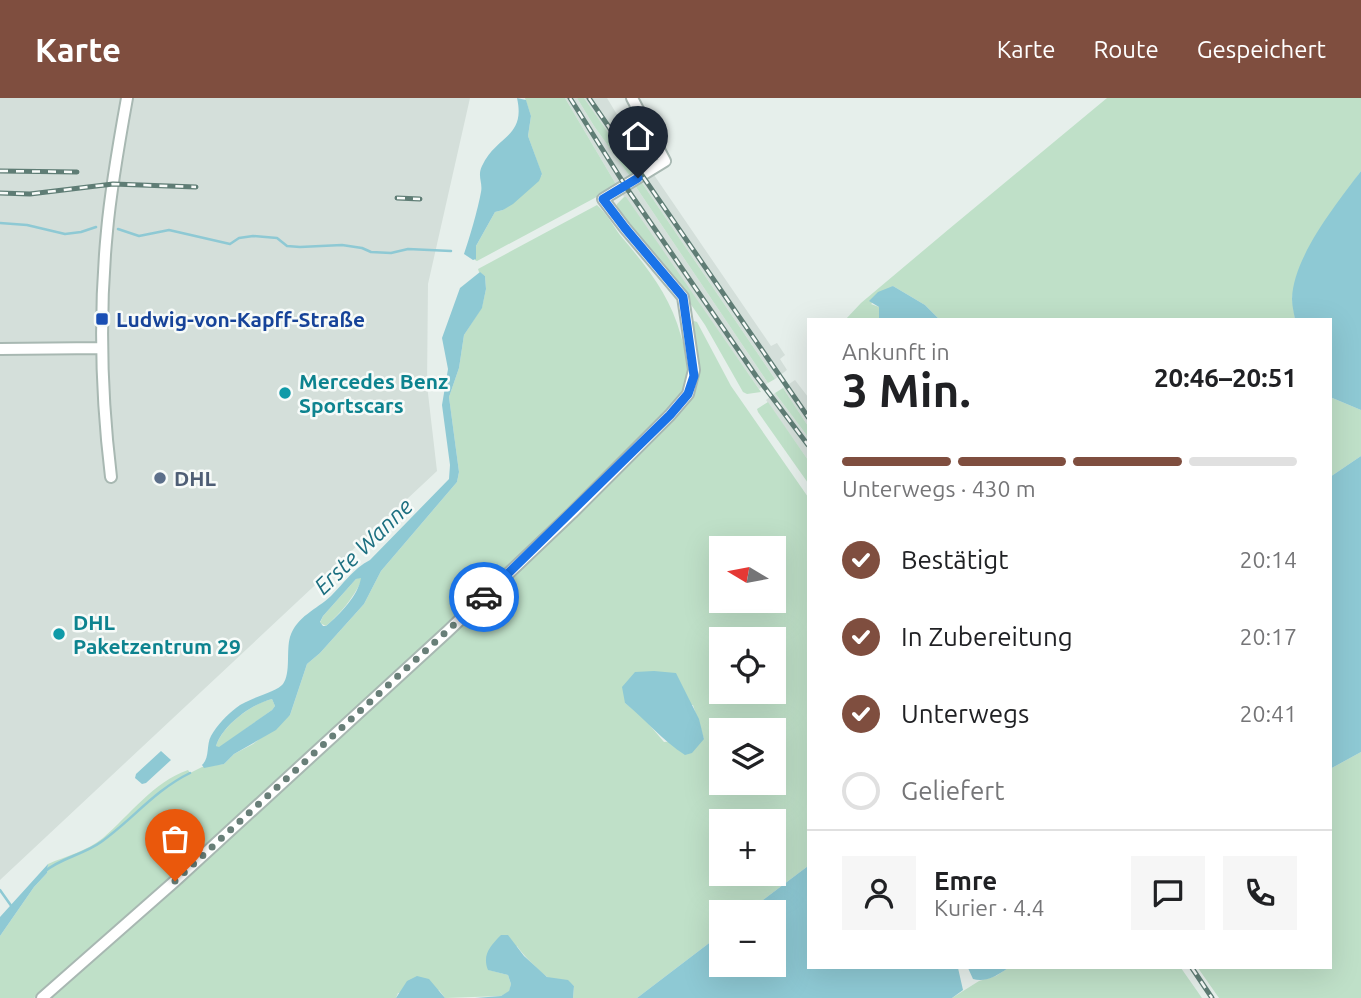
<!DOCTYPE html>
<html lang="de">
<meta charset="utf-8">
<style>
:root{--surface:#fff;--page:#f6f6f6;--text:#202124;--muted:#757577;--line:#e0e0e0;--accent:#7f4e3f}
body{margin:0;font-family:Ubuntu,sans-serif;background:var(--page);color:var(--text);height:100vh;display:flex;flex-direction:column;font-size:26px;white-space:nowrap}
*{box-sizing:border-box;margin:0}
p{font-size:23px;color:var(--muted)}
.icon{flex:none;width:38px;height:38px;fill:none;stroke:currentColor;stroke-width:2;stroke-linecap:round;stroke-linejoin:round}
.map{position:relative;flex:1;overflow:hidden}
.panel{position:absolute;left:807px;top:220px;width:525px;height:651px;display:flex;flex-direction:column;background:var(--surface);border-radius:0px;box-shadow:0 7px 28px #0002}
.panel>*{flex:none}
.needle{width:46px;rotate:280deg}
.controls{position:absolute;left:709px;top:438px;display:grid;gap:14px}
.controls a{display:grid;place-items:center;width:77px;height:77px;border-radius:0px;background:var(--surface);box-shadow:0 7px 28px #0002;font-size:35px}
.pin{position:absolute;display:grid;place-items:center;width:60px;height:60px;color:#fff;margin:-72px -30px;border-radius:50% 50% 50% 0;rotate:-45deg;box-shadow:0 0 7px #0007}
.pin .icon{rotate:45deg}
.courier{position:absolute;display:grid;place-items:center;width:70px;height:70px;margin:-35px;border:5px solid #1a73e8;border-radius:50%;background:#fff;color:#222;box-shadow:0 2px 9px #0007}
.overview em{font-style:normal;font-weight:700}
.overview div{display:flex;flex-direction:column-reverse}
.overview{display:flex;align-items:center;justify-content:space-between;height:119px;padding:0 35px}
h1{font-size:46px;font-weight:700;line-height:52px}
.bar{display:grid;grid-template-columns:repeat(4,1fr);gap:10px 7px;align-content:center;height:84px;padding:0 35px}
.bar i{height:9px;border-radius:5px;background:var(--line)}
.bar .active{background:var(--accent)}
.bar p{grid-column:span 4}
.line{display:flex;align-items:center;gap:18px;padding:0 35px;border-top:2px solid var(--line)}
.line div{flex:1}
.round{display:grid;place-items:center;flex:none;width:74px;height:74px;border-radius:0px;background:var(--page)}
ol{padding:0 35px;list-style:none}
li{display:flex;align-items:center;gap:21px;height:77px}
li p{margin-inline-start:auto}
li .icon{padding:7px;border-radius:50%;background:var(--accent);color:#fff;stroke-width:4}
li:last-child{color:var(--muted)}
li i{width:38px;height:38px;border:4px solid var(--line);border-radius:50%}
header{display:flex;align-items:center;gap:42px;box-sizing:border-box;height:98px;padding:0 35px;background:var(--accent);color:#fff}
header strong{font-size:33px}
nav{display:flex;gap:38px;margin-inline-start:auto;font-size:24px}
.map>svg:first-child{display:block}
.built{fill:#d4dfda}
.green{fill:#bfe0c8;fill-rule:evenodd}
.water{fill:#8ec9d4;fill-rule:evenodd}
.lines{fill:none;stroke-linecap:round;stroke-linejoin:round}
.stream{stroke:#8ec9d4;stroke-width:2.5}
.minor-casing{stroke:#a8b8b2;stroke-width:14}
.minor{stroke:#fff;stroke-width:10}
.rail-casing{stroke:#5f7d75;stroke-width:5}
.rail{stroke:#f7fbf9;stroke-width:2.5;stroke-dasharray:8;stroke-linecap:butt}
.done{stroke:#687f78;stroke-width:7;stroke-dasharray:0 12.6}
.route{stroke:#1a73e8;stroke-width:9}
.transit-dot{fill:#1a4fb4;stroke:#f7fbf9;stroke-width:2.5}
.culture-dot{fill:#0f9aa8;stroke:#f7fbf9;stroke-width:2.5}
.service-dot{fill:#5c6f8a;stroke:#f7fbf9;stroke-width:2.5}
.labels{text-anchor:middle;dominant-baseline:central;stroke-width:5;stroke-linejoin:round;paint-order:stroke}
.transit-label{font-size:21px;font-weight:bold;fill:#164399;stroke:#f7fbf9;text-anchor:start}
.culture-label{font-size:21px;font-weight:bold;fill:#0d838f;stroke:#f7fbf9;text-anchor:start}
.service-label{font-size:21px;font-weight:bold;fill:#4e5e75;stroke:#f7fbf9;text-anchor:start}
.water-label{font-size:23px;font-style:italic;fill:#1c6f80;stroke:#f7fbf9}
</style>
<header>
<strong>Karte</strong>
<nav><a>Karte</a><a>Route</a><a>Gespeichert</a></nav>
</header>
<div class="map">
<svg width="1361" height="900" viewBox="0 0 1361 900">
<rect width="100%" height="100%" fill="#e6efeb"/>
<path class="built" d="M0 0H470L428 186 427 287 437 373 0 782Z
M565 0H577L594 28 631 80 617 88Z
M584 0H607L648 68 636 76Z
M652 74 771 248 777 245 785 257 780 261 787 272 775 281 640 82Z
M634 86 768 285 759 291 624 99 622 95Z
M795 282 808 299V328L783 290Z
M775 295 808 339V362L766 302Z"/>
<path class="green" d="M525 0H565L617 88 477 163 475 162 476 148 495 114 503 112 542 77 528 38 531 18Z
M577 0H584L634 72 636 76 631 80 594 28Z
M1107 0H1361V73L1324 126 1297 177 1292 200 1295 222H938V220L925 207 893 188 871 206 879 209V222H845L861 205 949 131Z
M640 82 775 281 768 285 634 86Z
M624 99H626L761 294 747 296 743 294 705 227 679 189 616 110 617 106Z
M597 107C607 116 612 126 620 137 647 169 670 197 681 238 688 262 691 271 682 295L613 368 501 477 229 729 34 900H0V838L34 789 47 775 48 766C66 758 87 753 103 740 130 717 153 684 188 672L190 675 202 669 224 666 234 656 253 646 290 617 307 566 320 555 364 506 381 473 457 384 459 374 449 299 459 270 464 237 482 209 486 191 485 178 479 174 478 171Z
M694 223 697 224 731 288 808 399V768L747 814H721V836L637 900H573L574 888C566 880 559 884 549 880 543 877 521 855 517 848L489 872 508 877 511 886 509 894 501 898 445 900 439 892 398 895 396 900H45L449 536 693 290 689 226ZM721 450H774V502H721ZM721 541H774V593H721ZM625 605 693 607 704 641 664 644 642 618ZM721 632H774V684H721ZM721 723H774V775H721Z
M783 290 808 328V339L775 295Z
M1330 299 1361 312V358L1330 379Z
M768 304 808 362V385L758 314 757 311Z
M361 479 362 482C353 500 341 515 326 528L320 525 323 518 356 481Z
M272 601 275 608 272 612 219 650 216 648C223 627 251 606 272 601Z
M1361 654V900H1219L1198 870H1330V671Z
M1008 870H1181L1202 900H952L979 883 996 878Z"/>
<path class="water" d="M517 0 526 2 531 18 528 38 542 76 539 83 513 106 503 112 495 114 476 148V161L473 162 464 156C469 142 478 111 481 94 483 85 477 78 482 68 496 37 526 40 517 0Z
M1361 73V312L1330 299V222H1295C1294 215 1292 208 1292 201 1293 159 1337 105 1361 73Z
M480 174 485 178 486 191 482 210 464 237 459 270 449 299 459 374 457 384 381 473 364 506 320 555 307 566 290 617 276 632 234 656 224 666 204 670 202 667C210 660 206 647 211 638 217 627 227 617 236 610 248 600 277 594 283 586 291 575 286 553 290 539 297 518 316 512 331 498 344 485 353 471 370 462L449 381 450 367 442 307 448 271 442 240 460 190ZM361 480C358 498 340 516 326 528H323L320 524 323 518 356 481ZM272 601 275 608 272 612 219 649 216 648C222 628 251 606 272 601Z
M893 188 925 207 938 220V222H879V209L869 203 878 194Z
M1361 358V654L1330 671V379Z
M654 573 676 575 699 621 704 641 692 655 685 657C662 642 646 622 625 605L622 589 635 574Z
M161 653 171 662 146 685 142 686 135 680 136 676Z
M48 766 47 775 34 789 0 838V819Z
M808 768V870H958L963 892 952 900H637L721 836V866H774V814H747Z
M501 837H508L524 858 547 879 568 882 574 888 573 900H475L501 898 509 893 511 886 508 877 488 872C482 857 490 848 501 837Z
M968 870H1008C998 877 986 885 973 881Z
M417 878 429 881 445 900H396L407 883Z"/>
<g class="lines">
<path class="stream" d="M0 125 27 127 65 136 81 134 96 129
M118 131 139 138 169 132 230 146 239 140 253 138 277 140 287 148 300 149 342 147 362 150 371 154 391 155 408 151 451 153
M44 774C60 760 83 757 101 744 132 722 155 692 190 675
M0 792 12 809"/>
<g class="minor-casing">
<path id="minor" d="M0 251 102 250
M111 379C101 297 99 215 107 133 111 88 119 44 127 0
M42 900 175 783 448 533 572 415 670 317 688 296 694 272 683 199 625 130 603 101 665 63 632 0"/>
</g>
<use href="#minor" class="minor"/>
<g class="rail-casing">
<path id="rail" d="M570 0 628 92 756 278 808 347
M589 0 808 319
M0 73 77 74
M0 95 30 96 113 86 196 89
M397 100 420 101
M1192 870 1212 900"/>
</g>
<use href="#rail" class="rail"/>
</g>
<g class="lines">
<path class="done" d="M175 783 484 499"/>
<path class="route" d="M484 499 670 317 688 296 694 278 683 199 625 130 603 101 638 80"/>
</g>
<rect class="transit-dot" x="95" y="214" width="14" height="14" rx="3.5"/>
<g class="culture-dot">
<circle cx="285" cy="295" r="7"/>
<circle cx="59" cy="536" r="7"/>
</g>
<circle class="service-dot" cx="160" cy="380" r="7"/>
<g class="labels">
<g class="transit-label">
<text x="116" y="221">Ludwig-von-Kapff-Straße</text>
</g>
<g class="culture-label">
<text x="299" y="283">Mercedes Benz<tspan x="299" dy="24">Sportscars</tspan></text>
<text x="73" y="524">DHL<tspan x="73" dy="24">Paketzentrum 29</tspan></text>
</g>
<g class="service-label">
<text x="174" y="380">DHL</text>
</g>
<g class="water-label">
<text transform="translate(363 448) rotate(-44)">Erste Wanne</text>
</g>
</g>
</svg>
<div class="controls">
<a><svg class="needle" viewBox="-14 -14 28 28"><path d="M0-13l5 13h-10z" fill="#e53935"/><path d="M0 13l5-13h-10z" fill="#757577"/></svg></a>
<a><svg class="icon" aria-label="locate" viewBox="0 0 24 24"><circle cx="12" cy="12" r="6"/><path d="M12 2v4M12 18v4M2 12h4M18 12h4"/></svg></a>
<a><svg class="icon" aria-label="layers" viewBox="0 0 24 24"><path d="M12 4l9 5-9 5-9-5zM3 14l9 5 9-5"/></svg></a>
<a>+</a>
<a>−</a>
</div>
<div class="pin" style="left:175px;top:783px;background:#ea580c"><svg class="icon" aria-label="bag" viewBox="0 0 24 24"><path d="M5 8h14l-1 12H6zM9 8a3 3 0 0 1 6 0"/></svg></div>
<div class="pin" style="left:638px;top:80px;background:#1f2937"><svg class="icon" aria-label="home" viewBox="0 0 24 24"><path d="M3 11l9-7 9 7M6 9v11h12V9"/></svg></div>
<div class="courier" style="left:484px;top:499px"><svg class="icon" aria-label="car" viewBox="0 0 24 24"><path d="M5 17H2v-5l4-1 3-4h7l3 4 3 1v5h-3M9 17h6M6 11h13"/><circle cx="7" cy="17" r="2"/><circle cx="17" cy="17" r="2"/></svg></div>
<section class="panel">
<div class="overview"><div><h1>3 Min.</h1><p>Ankunft in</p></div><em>20:46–20:51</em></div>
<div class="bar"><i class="active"></i><i class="active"></i><i class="active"></i><i></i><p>Unterwegs · 430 m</p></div>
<ol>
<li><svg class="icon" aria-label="check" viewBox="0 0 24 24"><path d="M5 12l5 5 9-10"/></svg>Bestätigt<p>20:14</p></li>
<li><svg class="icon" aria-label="check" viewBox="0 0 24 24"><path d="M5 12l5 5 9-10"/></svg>In Zubereitung<p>20:17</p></li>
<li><svg class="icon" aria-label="check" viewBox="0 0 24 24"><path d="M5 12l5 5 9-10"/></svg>Unterwegs<p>20:41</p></li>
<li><i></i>Geliefert</li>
</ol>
<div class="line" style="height:126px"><a class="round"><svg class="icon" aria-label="person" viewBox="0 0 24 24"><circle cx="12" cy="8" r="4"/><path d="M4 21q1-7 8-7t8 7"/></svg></a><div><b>Emre</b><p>Kurier · 4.4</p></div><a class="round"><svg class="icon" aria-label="chat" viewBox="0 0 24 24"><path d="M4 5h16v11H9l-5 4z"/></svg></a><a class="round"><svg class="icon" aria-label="phone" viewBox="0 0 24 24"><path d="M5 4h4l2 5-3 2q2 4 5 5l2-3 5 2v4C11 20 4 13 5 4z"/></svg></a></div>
</section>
</div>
